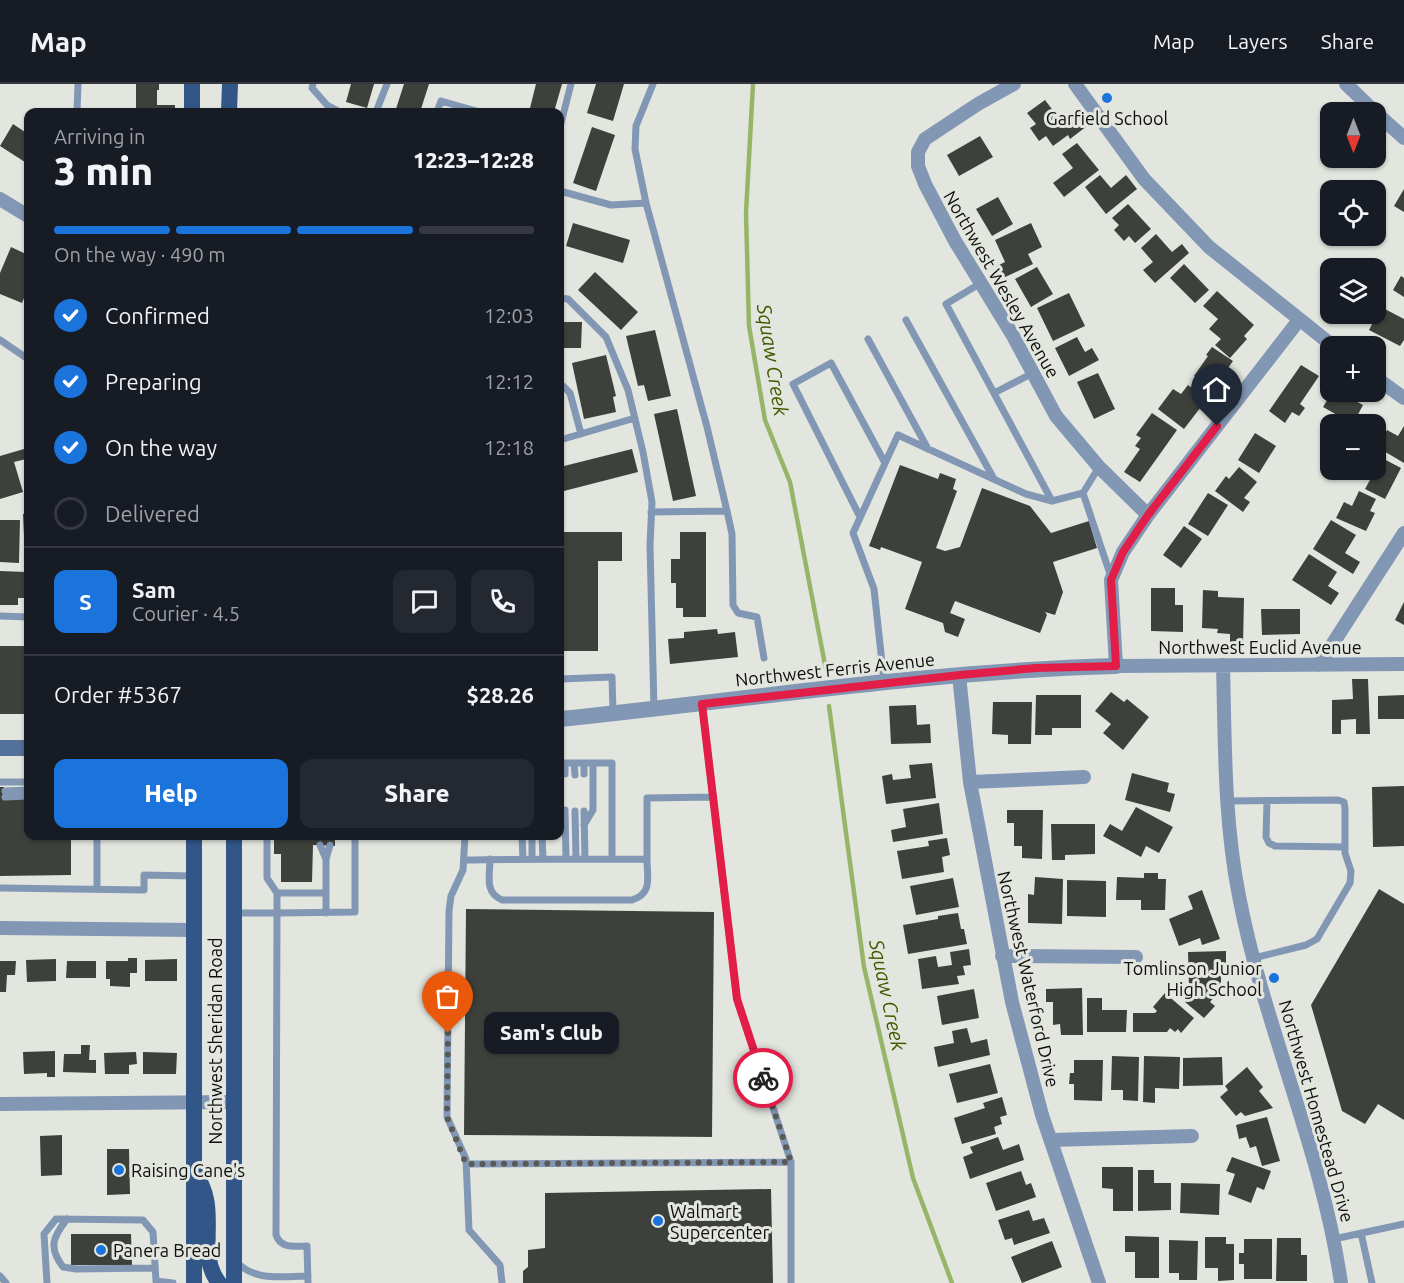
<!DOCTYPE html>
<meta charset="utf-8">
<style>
:root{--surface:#171b24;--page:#242831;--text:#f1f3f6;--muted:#9ea1a6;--line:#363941;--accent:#1b73dc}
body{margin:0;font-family:Ubuntu,sans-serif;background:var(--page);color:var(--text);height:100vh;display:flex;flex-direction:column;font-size:22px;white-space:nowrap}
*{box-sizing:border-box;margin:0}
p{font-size:20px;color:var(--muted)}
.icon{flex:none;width:33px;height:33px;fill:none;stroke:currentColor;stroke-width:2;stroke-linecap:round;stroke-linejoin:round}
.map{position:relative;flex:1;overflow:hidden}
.details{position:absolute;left:24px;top:24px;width:540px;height:732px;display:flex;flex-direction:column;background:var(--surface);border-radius:12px;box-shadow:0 2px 4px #0004}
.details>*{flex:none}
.needle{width:39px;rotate:180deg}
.tools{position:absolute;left:1320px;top:18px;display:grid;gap:12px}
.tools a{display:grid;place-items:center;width:66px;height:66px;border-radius:12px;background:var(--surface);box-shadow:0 2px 4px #0004;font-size:30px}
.pin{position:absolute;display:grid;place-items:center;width:51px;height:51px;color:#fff;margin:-62px -26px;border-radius:50% 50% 50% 0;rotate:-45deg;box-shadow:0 0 6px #0007}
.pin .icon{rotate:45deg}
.courier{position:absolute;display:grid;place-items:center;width:60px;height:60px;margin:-30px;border:4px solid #e11d48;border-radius:50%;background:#fff;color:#222;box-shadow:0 2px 8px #0007}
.bubble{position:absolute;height:42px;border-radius:12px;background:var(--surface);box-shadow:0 2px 4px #0004;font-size:20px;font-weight:800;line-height:42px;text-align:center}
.headline em{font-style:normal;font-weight:800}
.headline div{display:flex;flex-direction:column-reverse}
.headline{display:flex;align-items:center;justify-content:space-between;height:102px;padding:0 30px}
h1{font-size:39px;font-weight:800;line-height:45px}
.bar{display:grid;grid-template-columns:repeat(4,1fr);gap:9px 6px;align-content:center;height:72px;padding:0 30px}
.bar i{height:8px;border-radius:4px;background:var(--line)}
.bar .current{background:var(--accent)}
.bar p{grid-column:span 4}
.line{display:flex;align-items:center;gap:15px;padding:0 30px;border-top:2px solid var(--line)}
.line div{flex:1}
.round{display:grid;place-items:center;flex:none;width:63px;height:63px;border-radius:12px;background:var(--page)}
ol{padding:0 30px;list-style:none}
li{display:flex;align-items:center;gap:18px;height:66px}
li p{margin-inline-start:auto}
li .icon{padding:6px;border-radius:50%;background:var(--accent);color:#fff;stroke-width:4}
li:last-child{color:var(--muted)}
li i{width:33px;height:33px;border:3px solid var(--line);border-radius:50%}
.action{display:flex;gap:12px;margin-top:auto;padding:12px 30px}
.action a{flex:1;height:69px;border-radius:12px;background:var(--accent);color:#fff;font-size:24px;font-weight:800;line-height:69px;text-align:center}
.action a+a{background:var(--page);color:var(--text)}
header{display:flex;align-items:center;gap:36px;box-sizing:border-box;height:84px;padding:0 30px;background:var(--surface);border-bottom:2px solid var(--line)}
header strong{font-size:28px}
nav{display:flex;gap:33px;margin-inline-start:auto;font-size:21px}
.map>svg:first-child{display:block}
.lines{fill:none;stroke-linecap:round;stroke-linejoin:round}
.stream{stroke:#97b568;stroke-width:4.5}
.building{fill:#3e413b}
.service{stroke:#8297b4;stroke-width:7}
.minor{stroke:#8297b4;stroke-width:14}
.tertiary{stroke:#8297b4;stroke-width:16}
.secondary{stroke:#53719a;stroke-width:16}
.primary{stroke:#315687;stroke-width:16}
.done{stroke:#595a56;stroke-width:6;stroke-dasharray:0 10.8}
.route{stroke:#e11d48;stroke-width:8}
.poi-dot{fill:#1b73dc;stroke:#e3e6df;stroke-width:2}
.labels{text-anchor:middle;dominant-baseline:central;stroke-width:6;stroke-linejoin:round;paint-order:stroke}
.poi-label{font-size:18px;fill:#0e0f0c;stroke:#e3e6df;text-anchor:start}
.street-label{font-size:18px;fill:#0e0f0c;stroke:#e3e6df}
.water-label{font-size:20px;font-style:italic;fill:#415a00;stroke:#e3e6df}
</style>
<header>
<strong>Map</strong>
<nav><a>Map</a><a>Layers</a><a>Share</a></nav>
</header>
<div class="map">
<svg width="1404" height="1199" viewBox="0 0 1404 1199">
<rect width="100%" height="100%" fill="#e3e6df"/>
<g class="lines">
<path class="stream" d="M753 0 746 129 749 242 765 336 790 398 826 586
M829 622 864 883 913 1094 952 1199"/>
</g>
<path class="building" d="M136 0H159V6H157V21H175V28H136Z
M351 0H374L367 24 346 18Z
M404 0H429L420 28H395Z
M536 0H562L554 28H529Z
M596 0H624L613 37 587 29Z
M1045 16 1064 41 1079 31 1087 42 1070 55 1068 51 1053 62 1046 52 1039 57 1030 44 1036 40 1027 29Z
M13 40 28 50V80L0 62Z
M592 43 615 51 596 107 573 99Z
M980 52 993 73 959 92 947 71Z
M1077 59 1099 86 1064 113 1053 99 1073 84 1062 70Z
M1100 91 1111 104 1126 91 1137 105 1106 130 1085 103Z
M1404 105V128L1394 122Z
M998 113 1013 140 992 152 976 125Z
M1128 120 1151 145 1135 159 1129 152 1124 157 1114 146 1119 141 1112 134Z
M573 139 630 156 623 179 566 162Z
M1031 139 1042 163 1028 170 1033 180 1001 195 995 183 1005 178 995 156Z
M1156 150 1172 168 1182 160 1189 169 1155 199 1143 186 1153 178 1141 164Z
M11 163 28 171 24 188 28 190V216L24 214 22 219 0 210V189Z
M1184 180 1209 206 1195 219 1170 194Z
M1037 183 1053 210 1031 223 1015 195Z
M595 188 638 228 621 246 578 206Z
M1401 192 1404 194V213L1393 206Z
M1217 207 1254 241 1244 252 1247 255 1230 274 1215 261 1221 255 1209 245 1218 235 1203 222Z
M1069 209 1085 242 1053 257 1037 224Z
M1381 223 1404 235V256L1400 262 1369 246Z
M560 238H582L581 264H560Z
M655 246 671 312 648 317 644 301 638 302 626 252Z
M1077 253 1085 268 1092 264 1099 276 1069 292 1055 264Z
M1212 263 1233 277 1213 305 1194 292 1208 272 1206 271Z
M606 271 616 312 613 313 616 328 584 335 572 279Z
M1301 281 1319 292 1300 320 1305 324 1299 332 1292 328 1285 339 1269 327Z
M1098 289 1115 325 1094 335 1077 298Z
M1188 301 1207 315 1184 345 1158 325 1173 305 1181 310Z
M1332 308H1339L1363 321 1353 340 1323 323Z
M677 325 696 412 673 417 654 330Z
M1152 329 1177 346 1140 398 1124 388 1140 365 1135 362 1141 354 1136 351Z
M1404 342V379L1377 363 1387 346 1398 352Z
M1255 349 1276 362 1259 389 1238 376Z
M24 365 26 375 14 378 23 408 0 415V372Z
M632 365 638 388 560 408V383Z
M1382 374 1401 384 1385 415 1365 405Z
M900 381 938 395 940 389 956 395 953 405 957 407 936 464 945 467 960 463 982 404 1030 422 1051 449 1089 437 1097 464 1053 478 1063 508 1055 531 1045 528 1047 531 1040 549 955 517 950 529 965 535 958 553 945 548 943 539 905 525 922 478 881 463 880 466 869 462Z
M1239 383 1257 398 1244 414 1250 418 1243 428 1215 407 1226 392 1229 395Z
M1359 407 1376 415 1370 427 1375 429 1366 447 1336 434 1344 418 1352 422Z
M1208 409 1228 421 1208 452 1188 440Z
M23 430H28V451L24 452Z
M0 436H20L19 479 0 478Z
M1331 436 1356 451 1345 469 1360 478 1353 490 1313 465Z
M1184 442 1202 455 1181 484 1163 471Z
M560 448H622V477H598V567H560Z
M680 448H706V533H683V524H676V499H671V475H680Z
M1309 470 1337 488 1328 502 1339 509 1331 521 1292 496Z
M0 487 26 488 25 514H18V521H0Z
M1151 504H1175V521H1183V548L1151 547Z
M1203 506 1218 507V513L1244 514 1243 561H1230V550L1217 549 1218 545 1202 544Z
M1404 518V541L1395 536Z
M1261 525H1300V550L1262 551Z
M717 545 718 550 735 548 738 573 670 580 668 555 684 554V548Z
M0 562H28V630H0Z
M1352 595H1368L1370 650H1356V635L1341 636V650H1332V616L1353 615Z
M1111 608 1124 618 1127 615 1149 633 1123 666 1103 649 1111 640 1095 627Z
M1036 611H1081V644H1052V651H1035Z
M1404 611V635H1378V612Z
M993 618H1032L1031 660H1008V651L992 650Z
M916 621 917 641 930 640 931 659 891 660 889 622Z
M932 679 936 714 886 720 882 692 892 690 893 696 911 694 909 681Z
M1132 689 1169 699 1167 708 1175 710 1170 728 1125 716Z
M1404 702V762L1373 763 1372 703Z
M0 703H4V715L28 714V752H71V791L0 792Z
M939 719 943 750 893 758 891 746 906 743 903 725Z
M1136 723 1173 743 1159 769 1146 762 1141 773 1103 752 1110 740 1122 747Z
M1007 726H1043L1042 775 1022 774V762H1014V739H1007Z
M1051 740H1095V770L1065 771V776H1052Z
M274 752H335V762L313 761 312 798H281V770H274Z
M947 754 950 771 942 773 944 788 902 795 897 767 929 762 928 757Z
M1144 789H1158V795H1166L1165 826H1141V816H1116L1117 793 1144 794Z
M1035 793 1063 795 1062 840 1028 839V810L1034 811Z
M953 794 959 823 916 831 910 802Z
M1067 796 1106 797V833L1067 832Z
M1379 805 1404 820V1036L1378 1020 1365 1040 1342 1027 1311 921Z
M1202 806 1220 855 1202 861 1200 854 1179 862 1169 835 1193 825 1188 812Z
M466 825 714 828 712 1053 464 1051Z
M958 829 961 845H964L967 860 908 870 903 841 938 835V832Z
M969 865 971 881 963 882 965 891 957 892 959 900 922 905 918 875 936 872 938 883 952 881 950 868Z
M1226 867V889L1221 890V898L1216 904V911L1210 918 1215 922 1204 934 1185 918 1198 903H1189L1188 868Z
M128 874H137V889H130V903L110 902V895H106V877H128Z
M56 875V897L27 898 26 876Z
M177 875V897H145V876Z
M0 877H16L15 891H7L6 908H0Z
M67 877H96V894H66Z
M1082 904 1083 951H1061L1060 940 1053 941V918H1046V905Z
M974 905 979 934 942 941 937 912Z
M1165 909 1194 934 1181 949 1178 945 1175 948 1170 944 1167 948H1133V929H1155L1157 927 1153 923Z
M1087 914H1102V926H1127L1126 948H1087Z
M967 944 971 959 987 955 990 971 938 983 934 963 954 959 952 947Z
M81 961H90L89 976H96V989L63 988 64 970H81Z
M55 967V993H47V989L24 990 23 968Z
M136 968 137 980 129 981V990H105L104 969Z
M143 968 177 969 176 990H143Z
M1112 972 1139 973 1138 1017 1123 1016V1006H1111Z
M1144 972 1180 973 1179 1005 1155 1004V1019L1143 1018Z
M1222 973 1223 1001 1183 1002V974Z
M1074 976H1103L1102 1017 1074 1016V1000H1069L1070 989H1074Z
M990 980 998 1009 957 1019 949 990Z
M1247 983 1263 1003 1259 1007 1273 1024 1245 1032 1241 1028 1236 1032 1220 1013 1228 1006 1225 1002Z
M1002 1013 1007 1031 1000 1033 1002 1040 994 1043 996 1050 962 1060 954 1034 985 1024 983 1019Z
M1267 1033 1280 1077 1262 1082 1256 1062 1250 1064 1246 1053 1239 1055 1236 1041Z
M62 1051V1091L41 1092 40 1052Z
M998 1053 1003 1066 1019 1060 1024 1076 970 1095 963 1073 973 1069 970 1063Z
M107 1065H129L130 1110 107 1111Z
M1232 1073 1271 1087 1264 1106 1257 1103 1251 1119 1228 1110 1235 1090 1226 1087Z
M1102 1083H1133V1127H1113V1105L1102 1104Z
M1138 1086H1154V1099H1171V1126L1138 1127Z
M1021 1087 1026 1101 1031 1099 1036 1113 996 1127 986 1099Z
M1181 1099 1220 1100 1219 1131 1180 1129Z
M771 1105 773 1199H523V1187L528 1183V1166L545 1164V1109Z
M1029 1126 1033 1137 1044 1134 1050 1149 1014 1161 1012 1154 1005 1156 998 1136Z
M71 1150H131L132 1181H71Z
M1125 1152 1159 1153V1194H1135V1168H1125Z
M1205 1153H1226V1160H1234V1196L1218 1197V1184H1205Z
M1277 1154H1301V1171H1307V1197H1276Z
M1244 1155H1272V1195H1244V1180H1239V1169H1244Z
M1169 1156 1198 1157 1197 1196H1179V1189H1169Z
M1052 1157 1062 1183 1022 1199 1011 1173Z"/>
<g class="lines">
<path class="service" d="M313 0 312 4 327 21 340 28
M77 28 78 0
M376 28 387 0
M437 28 441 17 480 28
M560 43 571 0
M560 107 611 121 646 119
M981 199 946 220 1052 417
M560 214 568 215 606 253 628 306 643 368 652 418 650 461 654 625
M906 236 994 395
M868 255 928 365
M0 256 28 275
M560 302H563L570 309 581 350
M994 309 1033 289
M560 356 635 334
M1099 383 1083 409 1111 493
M727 427 732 450 733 521 738 529 757 533 764 574
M651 428 727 427 707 343 646 119 635 65 636 42 653 0
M860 433 793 300 831 279 885 379
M0 532 28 533
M560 595 612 593 613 628
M884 597 874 505 853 449 898 351 1026 410 1052 417 1083 409
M702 620 737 915 791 1078
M560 679H612V775
M565 679V690
M574 679 575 691
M584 690V679
M0 698H28
M5 707 28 706
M5 713 28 712
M1227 717 1338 716 1344 718 1345 724V769L1351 787 1350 799 1317 855 1306 861 1254 874
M1267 717 1266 753 1269 759 1275 762 1345 763
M565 726 566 775
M575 727 576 775
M584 727 585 775
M584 741 593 726V679
M97 752V805
M267 752V794L277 809H325
M465 752 463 786 451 812 449 827 447 1033 466 1075 469 1146 500 1181 502 1199
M522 752 523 775
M532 752V775
M542 752 543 775
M320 761 326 775
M647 775V714L713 713
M464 776C525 775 586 775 647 775 647 794 653 809 632 816H502C484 808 490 792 490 775
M0 804 144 806V791L193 792
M277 809V829L355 828V752
M235 829H277L276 1151C281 1165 294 1162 307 1162L308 1199
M326 829V775L330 761
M466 1080 791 1078V1199
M67 1135C53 1153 48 1163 63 1183L76 1185 155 1184
M1361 1149 1372 1199
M1334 1155 1404 1140
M237 1178C254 1198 285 1192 308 1192
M0 1192 6 1199
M47 1199 44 1150 56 1135 143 1136 153 1148 156 1197 173 1199"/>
<path class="minor" d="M1014 0 978 20 925 55 918 68V82L925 100 955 157 1012 250 1056 332 1099 383 1148 431
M1075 0 1144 95 1209 163 1333 262
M1346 0 1375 28
M1376 29 1404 54
M0 115 28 132
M1299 236 1148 431 1123 468 1111 496 1116 582 1404 580
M1376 294 1404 314
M1223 581C1225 659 1224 736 1239 812 1264 943 1322 1066 1341 1199
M1319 581 1404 449
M959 591 970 698 1012 918 1042 1031 1099 1199
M970 698 1084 693
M0 844 194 846
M1002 872 1136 873
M0 1020 234 1018
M1051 1056 1192 1052"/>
<path class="tertiary" d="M560 635C745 616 930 587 1116 582"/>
<path class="secondary" d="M0 664H28"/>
<path class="primary" d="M192 0V28
M229 28 230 0
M234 752V1199
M195 1088C200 1097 204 1105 206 1115 212 1143 200 1175 219 1199
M194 1199V752"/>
</g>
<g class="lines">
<path class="done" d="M448 949 447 1033 466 1080 791 1078 763 994"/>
<path class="route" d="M763 994 737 915 702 620 960 591 1036 584 1116 582 1111 496 1123 468 1148 431 1217 342"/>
</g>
<g class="poi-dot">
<circle cx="1107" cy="14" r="6"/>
<circle cx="1274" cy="894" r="6"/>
<circle cx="119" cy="1086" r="6"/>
<circle cx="658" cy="1137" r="6"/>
<circle cx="101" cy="1166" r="6"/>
</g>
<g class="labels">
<g class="poi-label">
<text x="1107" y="34" text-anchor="middle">Garfield School</text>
<text x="1262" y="884" text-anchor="end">Tomlinson Junior<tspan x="1262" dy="21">High School</tspan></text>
<text x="131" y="1086">Raising Cane's</text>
<text x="670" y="1127">Walmart<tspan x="670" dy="21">Supercenter</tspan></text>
<text x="113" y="1166">Panera Bread</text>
</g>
<g class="street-label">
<text transform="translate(1002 200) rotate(60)">Northwest Wesley Avenue</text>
<text x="1260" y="563">Northwest Euclid Avenue</text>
<text transform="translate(835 585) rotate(-6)">Northwest Ferris Avenue</text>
<text transform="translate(1029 895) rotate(77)">Northwest Waterford Drive</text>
<text transform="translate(215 957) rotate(-90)">Northwest Sheridan Road</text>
<text transform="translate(1317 1027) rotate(74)">Northwest Homestead Drive</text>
</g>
<g class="water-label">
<text transform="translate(773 276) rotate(81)">Squaw Creek</text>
<text transform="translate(888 911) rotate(78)">Squaw Creek</text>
</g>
</g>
</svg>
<div class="tools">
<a><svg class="needle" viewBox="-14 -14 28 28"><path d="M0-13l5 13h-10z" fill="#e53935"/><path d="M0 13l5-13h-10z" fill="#9ea1a6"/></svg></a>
<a><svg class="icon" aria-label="locate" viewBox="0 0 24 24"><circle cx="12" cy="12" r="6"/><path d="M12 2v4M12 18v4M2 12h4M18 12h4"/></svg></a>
<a><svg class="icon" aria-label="layers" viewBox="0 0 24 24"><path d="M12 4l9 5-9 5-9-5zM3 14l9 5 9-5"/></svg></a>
<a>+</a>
<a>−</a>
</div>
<div class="pin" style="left:448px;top:949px;background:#ea580c"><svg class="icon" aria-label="bag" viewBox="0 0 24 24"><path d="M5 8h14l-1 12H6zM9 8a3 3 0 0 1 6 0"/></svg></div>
<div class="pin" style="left:1217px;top:342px;background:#1f2937"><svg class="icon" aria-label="home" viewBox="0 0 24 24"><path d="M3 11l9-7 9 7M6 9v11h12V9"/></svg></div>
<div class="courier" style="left:763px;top:994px"><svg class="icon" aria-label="bike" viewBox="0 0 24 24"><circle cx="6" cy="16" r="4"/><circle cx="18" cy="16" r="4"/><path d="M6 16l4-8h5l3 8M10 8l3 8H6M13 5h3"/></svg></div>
<div class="bubble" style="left:484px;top:928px;width:135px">Sam's Club</div>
<section class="details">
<div class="headline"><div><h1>3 min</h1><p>Arriving in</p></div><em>12:23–12:28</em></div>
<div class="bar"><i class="current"></i><i class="current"></i><i class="current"></i><i></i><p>On the way · 490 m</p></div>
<ol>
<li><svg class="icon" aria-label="check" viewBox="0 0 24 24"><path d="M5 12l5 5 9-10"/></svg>Confirmed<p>12:03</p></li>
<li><svg class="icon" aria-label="check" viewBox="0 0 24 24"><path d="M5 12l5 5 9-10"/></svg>Preparing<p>12:12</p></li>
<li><svg class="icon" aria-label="check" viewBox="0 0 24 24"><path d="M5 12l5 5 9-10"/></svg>On the way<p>12:18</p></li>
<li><i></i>Delivered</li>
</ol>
<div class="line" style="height:108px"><b class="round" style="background:var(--accent);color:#fff">S</b><div><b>Sam</b><p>Courier · 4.5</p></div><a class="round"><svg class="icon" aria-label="chat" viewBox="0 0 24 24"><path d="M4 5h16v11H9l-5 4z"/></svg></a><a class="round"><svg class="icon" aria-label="phone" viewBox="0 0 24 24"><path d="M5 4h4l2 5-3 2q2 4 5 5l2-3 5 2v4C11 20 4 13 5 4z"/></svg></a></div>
<div class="line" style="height:78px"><div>Order #5367</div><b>$28.26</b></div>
<div class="action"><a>Help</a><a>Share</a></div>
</section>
</div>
